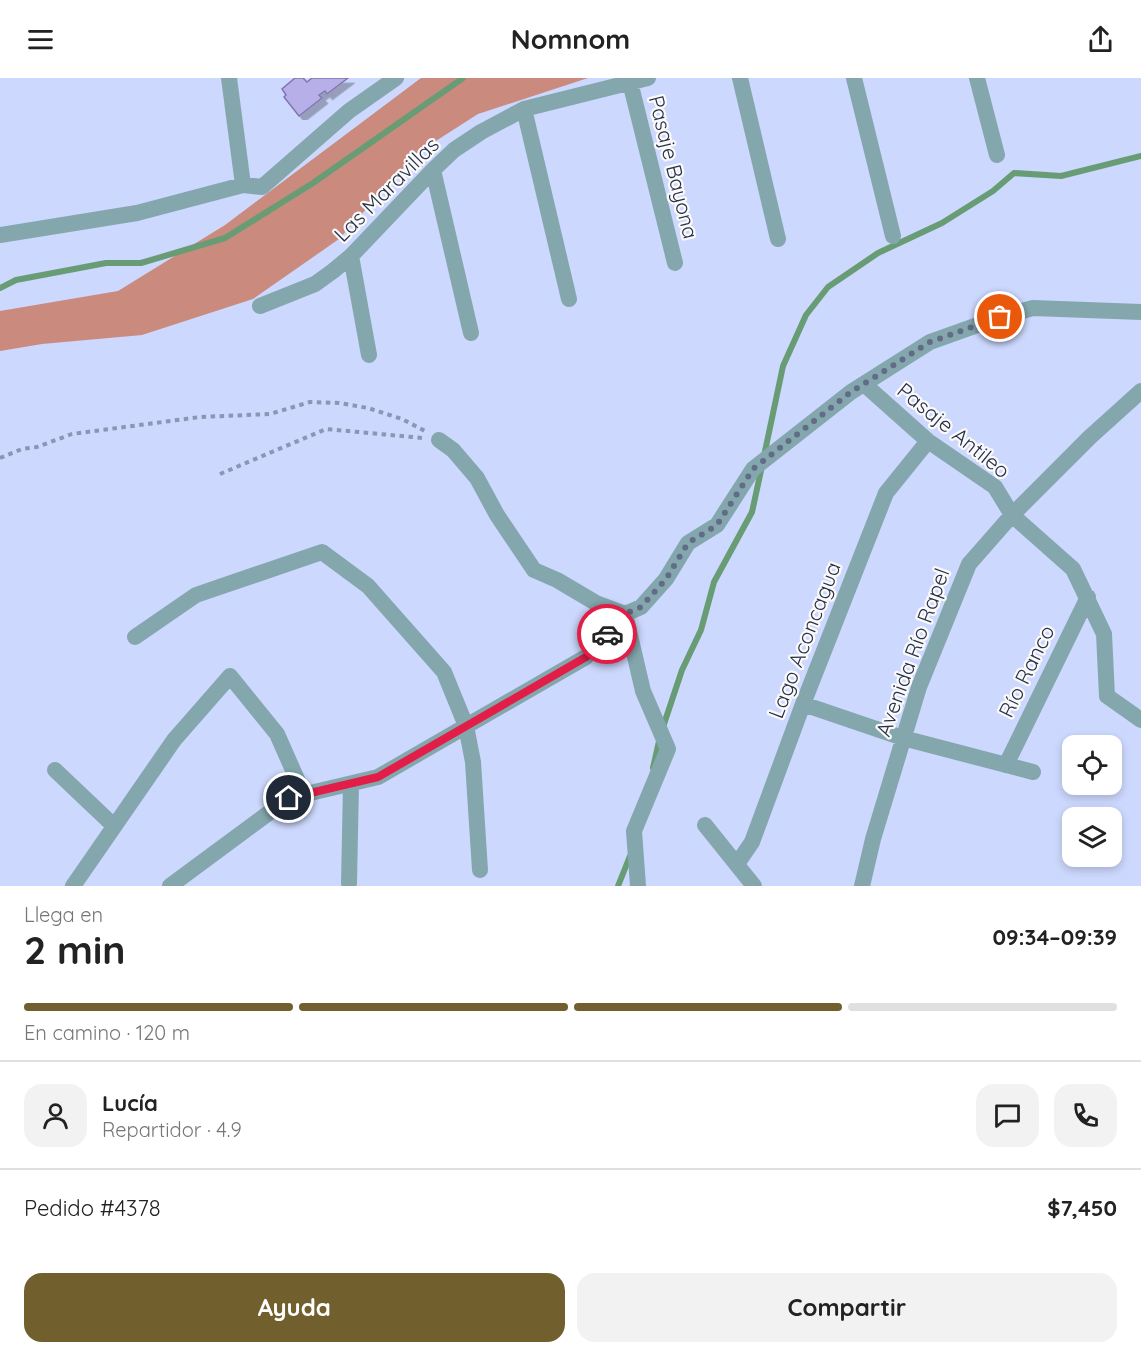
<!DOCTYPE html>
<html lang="es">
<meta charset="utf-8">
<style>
:root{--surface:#fff;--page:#f2f2f2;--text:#222;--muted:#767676;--line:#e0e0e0;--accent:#71602e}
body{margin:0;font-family:Quicksand,sans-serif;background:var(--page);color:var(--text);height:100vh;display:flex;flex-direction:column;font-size:22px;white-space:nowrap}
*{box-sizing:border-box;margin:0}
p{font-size:20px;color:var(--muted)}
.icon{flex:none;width:33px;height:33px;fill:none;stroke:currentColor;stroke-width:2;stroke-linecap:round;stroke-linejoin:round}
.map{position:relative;height:808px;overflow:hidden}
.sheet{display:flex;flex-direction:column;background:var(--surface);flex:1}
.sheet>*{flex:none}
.fabs{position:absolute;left:1062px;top:657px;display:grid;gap:12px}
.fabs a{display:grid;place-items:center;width:60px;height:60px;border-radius:12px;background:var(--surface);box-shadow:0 3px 9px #0003;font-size:30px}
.pin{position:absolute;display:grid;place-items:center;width:51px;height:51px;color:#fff;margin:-26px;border:3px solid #fff;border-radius:50%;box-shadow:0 2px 6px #0007}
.courier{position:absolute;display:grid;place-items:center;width:60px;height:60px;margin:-30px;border:4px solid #e11d48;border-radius:50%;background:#fff;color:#222;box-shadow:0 2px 8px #0007}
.head em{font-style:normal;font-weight:700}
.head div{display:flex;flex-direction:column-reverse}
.head{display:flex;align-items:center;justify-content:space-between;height:102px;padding:0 24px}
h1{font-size:39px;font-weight:700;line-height:45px}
.bar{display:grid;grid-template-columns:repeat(4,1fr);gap:9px 6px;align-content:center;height:72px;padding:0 24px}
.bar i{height:8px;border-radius:4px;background:var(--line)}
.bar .selected{background:var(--accent)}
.bar p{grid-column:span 4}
.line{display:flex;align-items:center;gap:15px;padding:0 24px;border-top:2px solid var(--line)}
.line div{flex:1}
.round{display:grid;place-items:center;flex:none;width:63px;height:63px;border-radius:18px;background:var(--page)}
.button{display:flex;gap:12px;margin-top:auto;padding:12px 24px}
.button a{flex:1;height:69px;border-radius:18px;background:var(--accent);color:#fff;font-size:24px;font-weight:700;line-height:69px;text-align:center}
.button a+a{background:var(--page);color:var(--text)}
header{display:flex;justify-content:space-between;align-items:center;height:78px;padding:0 24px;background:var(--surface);font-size:27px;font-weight:700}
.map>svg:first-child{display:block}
.forest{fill:#ca8a7e}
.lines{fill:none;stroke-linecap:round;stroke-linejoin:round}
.stream{stroke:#689c74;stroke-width:6}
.building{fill:#b7afe8;stroke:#7f76af;stroke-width:1.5;filter:url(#shadow)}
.path{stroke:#8b95b4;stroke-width:4;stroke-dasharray:4.5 4.5;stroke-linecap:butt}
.minor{stroke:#84a7ae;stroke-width:16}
.done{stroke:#626b87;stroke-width:6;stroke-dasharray:0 10.8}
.route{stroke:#e11d48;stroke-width:8}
.labels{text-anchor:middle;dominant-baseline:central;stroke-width:4.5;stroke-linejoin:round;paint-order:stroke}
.street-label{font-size:21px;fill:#293047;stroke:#fafafa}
</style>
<header><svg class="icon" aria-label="menu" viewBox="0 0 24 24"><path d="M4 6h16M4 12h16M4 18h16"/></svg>Nomnom<svg class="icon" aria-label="share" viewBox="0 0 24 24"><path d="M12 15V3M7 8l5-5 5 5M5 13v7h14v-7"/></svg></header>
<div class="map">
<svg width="1141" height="808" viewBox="0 0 1141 808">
<defs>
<filter id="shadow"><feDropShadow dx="5.5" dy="5.5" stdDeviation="0" flood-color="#0004"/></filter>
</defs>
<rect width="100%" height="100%" fill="#ccd8fd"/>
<path class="forest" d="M421 0H588L478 36 417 75 339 161 253 221 142 257 42 266 0 273V233L118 213 225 147Z"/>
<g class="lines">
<path class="stream" d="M0 210 16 202 106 185H141L225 160 313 105 463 0
M764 378 783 288 806 237 828 209 878 175 942 145 993 113 1014 95 1061 98 1141 78
M663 649 682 592 701 552 714 504 752 434 762 388
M653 690 660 659
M618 808 630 778"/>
</g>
<path class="building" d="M295 0H303L307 4 312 0H348L327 16 325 13 319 17 322 20 299 38 284 19 286 17 282 11Z"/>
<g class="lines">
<path class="path" d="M0 380 22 371 37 369 72 356 200 339 270 336 310 324 339 325 368 330 402 341 425 353
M220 396 326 351 423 360"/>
<path class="minor" d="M229 0 243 107
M740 0 778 161
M854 0 893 158
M977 0 997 77
M630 4 675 185
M524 31 569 221
M433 92 471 255
M0 157 137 135 243 107 262 109 349 33 396 0
M351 178 369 277
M260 228 315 206 333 193 351 178 433 92 454 72 481 54 524 31 648 0
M864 306 928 363 995 409 1012 437 1073 491 1104 556 1107 618 1141 642
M439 362 453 372 477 400 497 437 534 492 557 502 596 525 625 536 641 529 666 501 688 465 717 447 753 391 851 314 930 264 1000 239 1033 230 1141 234
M625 536 643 613 668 671 634 753 638 808
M135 559 196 517 322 474 368 508 444 594 466 648 473 684 480 792
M803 626 903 660 1033 694
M1006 687 1088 519
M55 692 114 748
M705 747 754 808
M737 786 752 764 803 626 886 415 928 363
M349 805 351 706
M73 808 174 662 230 598 277 656 304 717
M170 808 289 720 378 699 586 579 625 536
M862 808 873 761 919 609 969 486 1012 437 1090 359 1141 313"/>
</g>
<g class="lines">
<path class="done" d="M607 556 625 536 641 529 666 501 688 465 717 447 753 391 851 314 930 264 1000 239"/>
<path class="route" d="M289 720 378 699 586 579 607 556"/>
</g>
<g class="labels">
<g class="street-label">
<text transform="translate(674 89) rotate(76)">Pasaje Bayona</text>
<text transform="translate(386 111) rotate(-45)">Las Maravillas</text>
<text transform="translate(954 352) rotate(39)">Pasaje Antileo</text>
<text transform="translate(804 562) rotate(-69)">Lago Aconcagua</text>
<text transform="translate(912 574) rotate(-70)">Avenida Río Rapel</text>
<text transform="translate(1026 593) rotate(-64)">Río Ranco</text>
</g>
</g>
</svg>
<div class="fabs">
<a><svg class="icon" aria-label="locate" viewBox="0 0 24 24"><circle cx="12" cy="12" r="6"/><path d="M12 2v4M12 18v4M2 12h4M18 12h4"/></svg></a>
<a><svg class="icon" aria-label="layers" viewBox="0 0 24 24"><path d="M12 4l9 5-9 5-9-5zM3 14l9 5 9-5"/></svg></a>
</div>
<div class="pin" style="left:1000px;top:239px;background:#ea580c"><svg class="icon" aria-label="bag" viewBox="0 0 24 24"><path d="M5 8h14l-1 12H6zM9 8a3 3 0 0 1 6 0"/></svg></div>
<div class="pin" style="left:289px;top:720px;background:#1f2937"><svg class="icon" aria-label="home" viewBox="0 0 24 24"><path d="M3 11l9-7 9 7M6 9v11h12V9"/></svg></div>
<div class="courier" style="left:607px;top:556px"><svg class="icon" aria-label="car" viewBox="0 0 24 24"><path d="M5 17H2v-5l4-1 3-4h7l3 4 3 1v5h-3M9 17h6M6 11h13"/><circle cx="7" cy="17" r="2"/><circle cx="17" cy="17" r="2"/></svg></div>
</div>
<section class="sheet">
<div class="head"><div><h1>2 min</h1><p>Llega en</p></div><em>09:34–09:39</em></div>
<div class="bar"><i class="selected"></i><i class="selected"></i><i class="selected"></i><i></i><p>En camino · 120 m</p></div>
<div class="line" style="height:108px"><a class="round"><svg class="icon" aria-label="person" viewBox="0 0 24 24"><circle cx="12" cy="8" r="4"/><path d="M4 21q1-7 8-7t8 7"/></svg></a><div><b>Lucía</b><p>Repartidor · 4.9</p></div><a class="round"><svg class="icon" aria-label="chat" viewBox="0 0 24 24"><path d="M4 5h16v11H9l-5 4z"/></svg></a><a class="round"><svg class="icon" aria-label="phone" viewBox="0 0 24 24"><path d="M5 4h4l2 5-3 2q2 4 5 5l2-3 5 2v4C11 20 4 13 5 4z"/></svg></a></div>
<div class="line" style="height:78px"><div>Pedido #4378</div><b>$7,450</b></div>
<div class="button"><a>Ayuda</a><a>Compartir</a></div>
</section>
